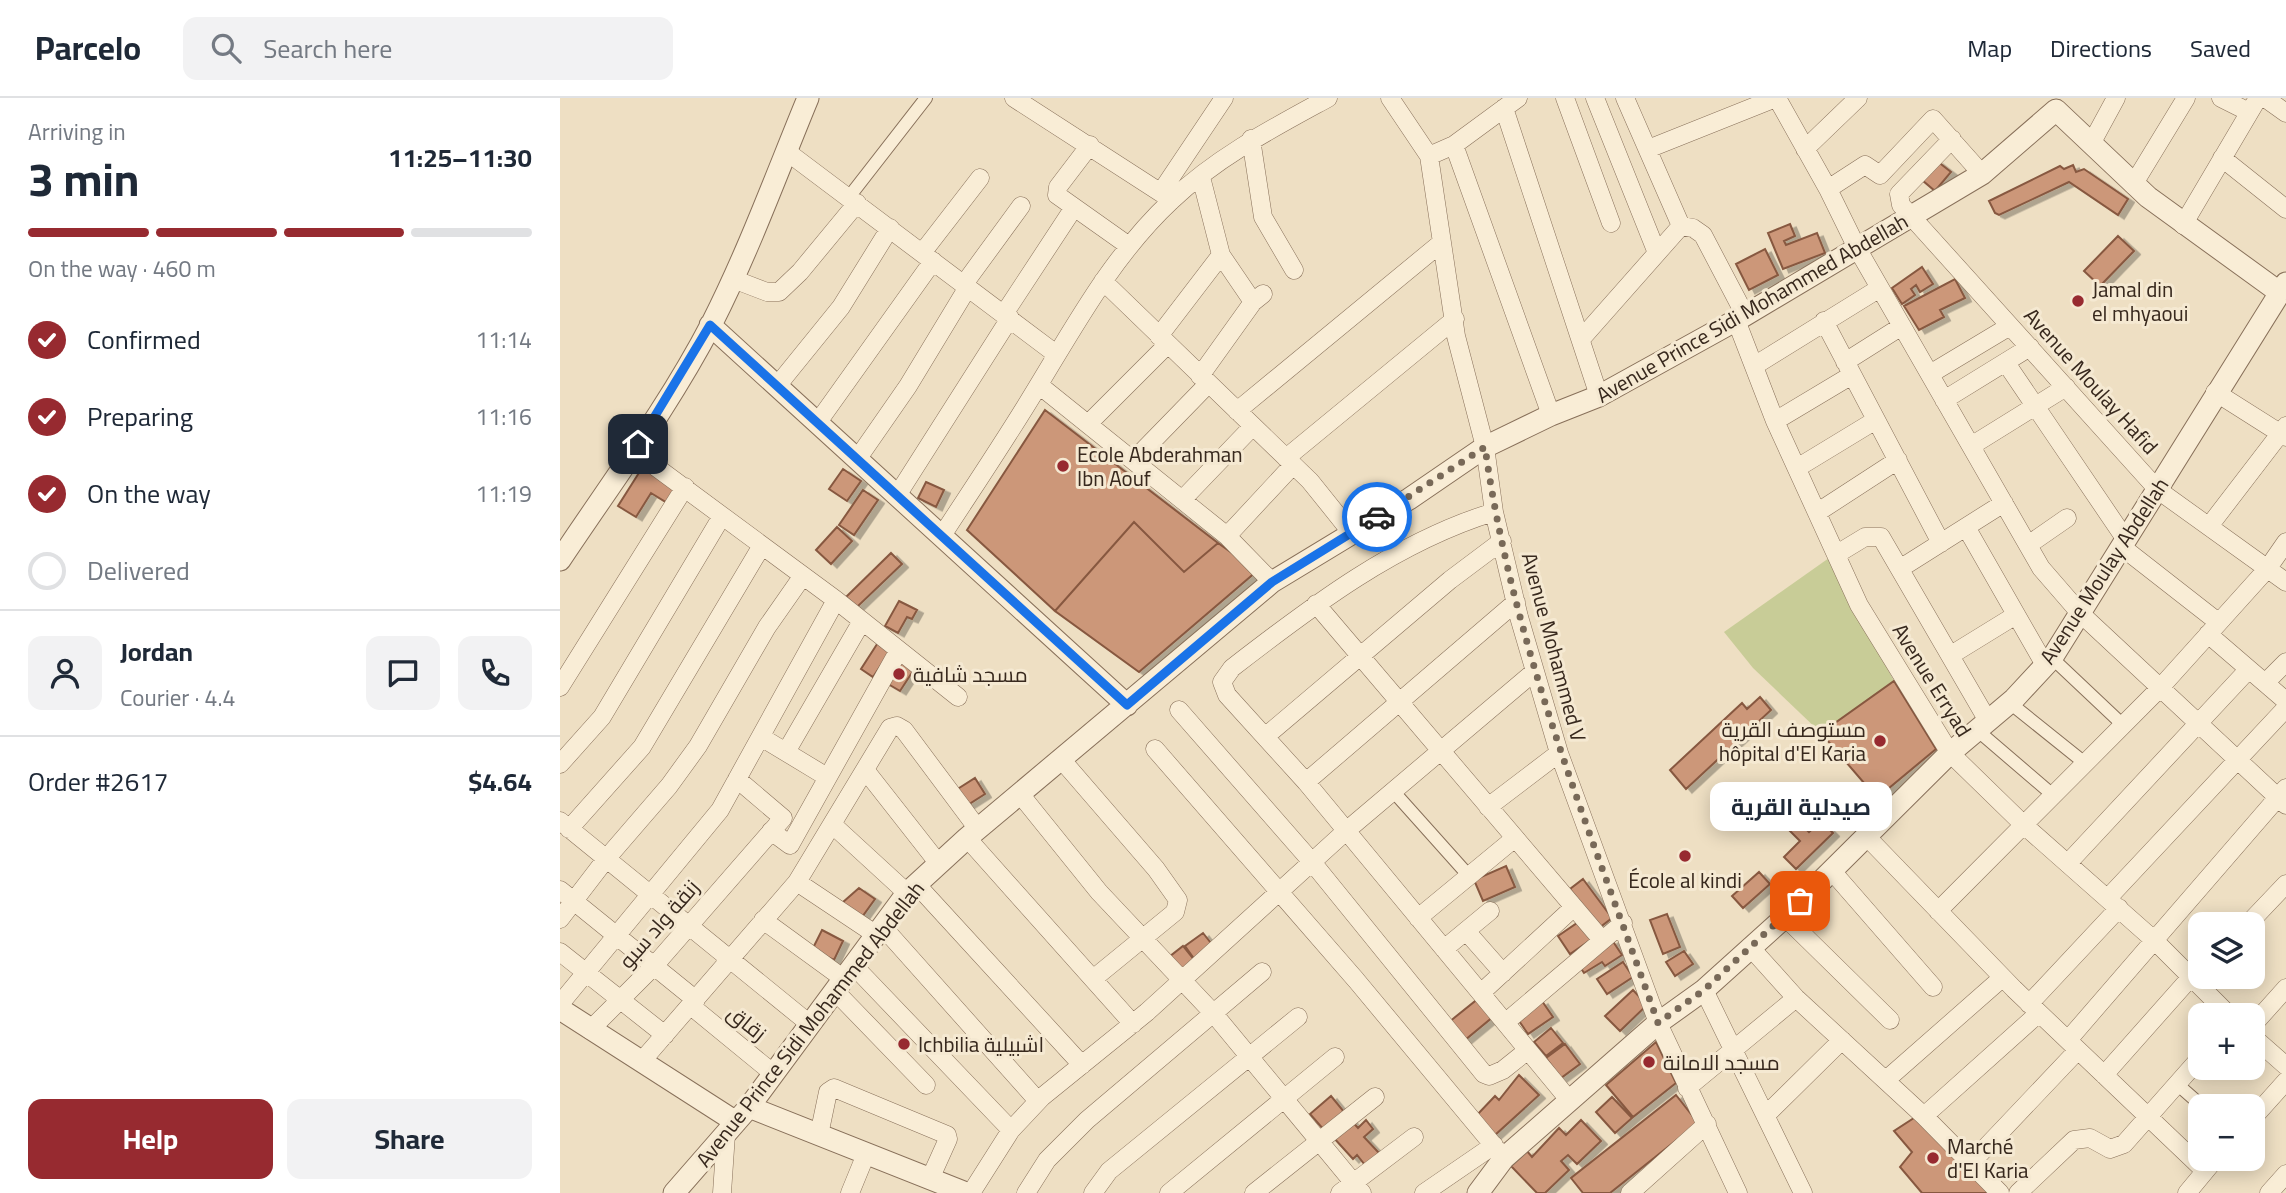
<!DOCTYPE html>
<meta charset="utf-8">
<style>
:root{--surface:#fff;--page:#f2f2f3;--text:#1f2937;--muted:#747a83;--line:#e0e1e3;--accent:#972a30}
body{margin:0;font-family:Georgia,Cairo,serif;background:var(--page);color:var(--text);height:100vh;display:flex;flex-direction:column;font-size:26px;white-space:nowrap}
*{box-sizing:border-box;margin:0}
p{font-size:23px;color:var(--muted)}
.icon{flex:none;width:38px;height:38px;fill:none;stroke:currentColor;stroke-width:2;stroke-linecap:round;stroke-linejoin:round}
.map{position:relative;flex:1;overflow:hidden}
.details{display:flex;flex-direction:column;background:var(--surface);width:560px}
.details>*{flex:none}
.buttons{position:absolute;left:1628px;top:814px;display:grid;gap:14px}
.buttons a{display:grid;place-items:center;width:77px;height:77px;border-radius:14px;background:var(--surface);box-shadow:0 4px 18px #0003;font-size:35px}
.pin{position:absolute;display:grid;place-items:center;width:60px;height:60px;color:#fff;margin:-30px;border-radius:14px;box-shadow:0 4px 10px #0006}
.courier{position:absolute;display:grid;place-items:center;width:70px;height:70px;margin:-35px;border:5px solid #1a73e8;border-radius:50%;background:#fff;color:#222;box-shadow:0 2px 9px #0007}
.bubble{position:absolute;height:49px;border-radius:14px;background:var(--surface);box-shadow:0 4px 18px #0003;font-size:23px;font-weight:700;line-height:49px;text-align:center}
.headline em{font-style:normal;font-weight:700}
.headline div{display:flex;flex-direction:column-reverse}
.headline{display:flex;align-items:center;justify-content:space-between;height:119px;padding:0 28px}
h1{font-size:46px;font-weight:700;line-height:52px}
.bar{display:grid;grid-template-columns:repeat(4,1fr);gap:10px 7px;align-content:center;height:84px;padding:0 28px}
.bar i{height:9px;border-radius:5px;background:var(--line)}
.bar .active{background:var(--accent)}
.bar p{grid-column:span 4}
.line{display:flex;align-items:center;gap:18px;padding:0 28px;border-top:2px solid var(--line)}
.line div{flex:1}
.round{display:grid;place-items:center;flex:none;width:74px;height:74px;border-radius:14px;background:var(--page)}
ol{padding:0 28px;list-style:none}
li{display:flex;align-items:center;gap:21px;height:77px}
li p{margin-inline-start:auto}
li .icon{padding:7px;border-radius:50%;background:var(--accent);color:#fff;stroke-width:4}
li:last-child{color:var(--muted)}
li i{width:38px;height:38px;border:4px solid var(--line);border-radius:50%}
.primary-button{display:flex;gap:14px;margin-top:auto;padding:14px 28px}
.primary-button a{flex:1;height:80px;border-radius:14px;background:var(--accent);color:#fff;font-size:28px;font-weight:700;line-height:80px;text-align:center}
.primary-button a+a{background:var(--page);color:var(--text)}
header{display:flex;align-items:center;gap:42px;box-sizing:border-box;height:98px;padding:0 35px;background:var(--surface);border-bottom:2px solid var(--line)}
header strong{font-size:33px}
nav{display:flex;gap:38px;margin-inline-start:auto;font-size:24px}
.search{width:490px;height:63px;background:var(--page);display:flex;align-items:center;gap:18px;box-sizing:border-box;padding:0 24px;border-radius:14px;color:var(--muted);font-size:26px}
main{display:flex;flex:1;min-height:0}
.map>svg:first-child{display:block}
.green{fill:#c8cc97}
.building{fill:#cc9779;stroke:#875840;stroke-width:2;filter:url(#shadow)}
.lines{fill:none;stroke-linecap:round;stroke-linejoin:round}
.pedestrian-casing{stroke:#88705a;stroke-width:14}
.minor-casing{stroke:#88705a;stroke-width:19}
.tertiary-casing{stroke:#88705a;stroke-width:23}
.pedestrian{stroke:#f9edd6;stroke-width:12}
.minor{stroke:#f9edd6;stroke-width:18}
.tertiary{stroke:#f9edd6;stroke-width:21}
.done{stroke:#786958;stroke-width:7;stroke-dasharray:0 12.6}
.route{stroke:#1a73e8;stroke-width:9}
.poi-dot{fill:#972a30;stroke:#f5e9d2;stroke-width:2.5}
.labels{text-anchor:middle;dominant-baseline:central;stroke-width:6;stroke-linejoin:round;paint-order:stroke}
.poi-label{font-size:21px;fill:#38291e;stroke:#f5e9d2;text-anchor:start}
.street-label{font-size:21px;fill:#38291e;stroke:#f5e9d2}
</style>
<header>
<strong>Parcelo</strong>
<div class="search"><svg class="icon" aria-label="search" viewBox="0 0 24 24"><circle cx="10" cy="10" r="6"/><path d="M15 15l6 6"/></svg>Search here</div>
<nav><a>Map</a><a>Directions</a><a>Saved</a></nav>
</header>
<main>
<section class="details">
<div class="headline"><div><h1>3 min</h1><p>Arriving in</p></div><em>11:25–11:30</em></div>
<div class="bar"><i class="active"></i><i class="active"></i><i class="active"></i><i></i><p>On the way · 460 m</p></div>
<ol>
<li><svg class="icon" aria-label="check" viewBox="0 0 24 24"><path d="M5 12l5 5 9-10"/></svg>Confirmed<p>11:14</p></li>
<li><svg class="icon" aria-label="check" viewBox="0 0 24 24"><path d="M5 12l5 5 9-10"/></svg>Preparing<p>11:16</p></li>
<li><svg class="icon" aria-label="check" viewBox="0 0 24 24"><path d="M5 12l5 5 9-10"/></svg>On the way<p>11:19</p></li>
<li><i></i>Delivered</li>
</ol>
<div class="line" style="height:126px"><a class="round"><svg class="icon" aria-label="person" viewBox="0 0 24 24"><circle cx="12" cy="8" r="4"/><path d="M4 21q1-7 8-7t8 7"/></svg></a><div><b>Jordan</b><p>Courier · 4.4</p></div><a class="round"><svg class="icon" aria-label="chat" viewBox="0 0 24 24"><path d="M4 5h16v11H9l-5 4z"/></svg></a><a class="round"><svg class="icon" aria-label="phone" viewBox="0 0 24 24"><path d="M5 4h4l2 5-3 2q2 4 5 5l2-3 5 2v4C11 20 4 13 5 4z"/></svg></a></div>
<div class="line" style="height:91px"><div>Order #2617</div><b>$4.64</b></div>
<div class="primary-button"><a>Help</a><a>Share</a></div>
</section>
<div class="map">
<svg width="1726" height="1095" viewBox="0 0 1726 1095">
<defs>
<filter id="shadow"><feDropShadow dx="6" dy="3.5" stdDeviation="0" flood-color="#0004"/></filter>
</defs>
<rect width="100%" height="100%" fill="#eedfc3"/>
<path class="green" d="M1269 460 1334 583 1261 635 1193 570 1164 534Z"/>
<path class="building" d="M1377 63 1391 74 1375 93 1362 82Z
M1513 67 1516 74 1524 71 1568 101 1558 117 1509 84 1439 117 1435 115 1429 103 1500 68 1504 71Z
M1230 126 1235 138 1224 143 1226 147 1257 135 1265 155 1223 171 1208 135Z
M1558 138 1574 153 1540 188 1524 173Z
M1205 151 1218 177 1189 192 1176 166Z
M1362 169 1373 186 1360 194 1356 187 1351 191 1355 197 1342 206 1332 190Z
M1395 181 1405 200 1380 212 1384 219 1359 232 1344 208Z
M485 312 658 445 624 474 574 424 495 513 407 432Z
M82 370 118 391 109 406 91 395 76 419 58 408Z
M283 371 301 383 287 403 269 391Z
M366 384 384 392 376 409 358 400Z
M303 392 318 402 294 437 279 427Z
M574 424 624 474 658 445 697 473 579 574 495 513Z
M277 429 292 443 271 466 256 452Z
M331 455 342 466 297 509 286 499Z
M339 503 357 512 352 521 347 519 338 535 325 528Z
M319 543 332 551 313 579 301 571Z
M338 559 355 570 340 593 323 583Z
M1334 583 1376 651 1317 700 1261 635Z
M1200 599 1211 612 1126 691 1110 672 1182 605 1187 611Z
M415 680 425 696 406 708 396 692Z
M1236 721 1249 734 1261 723 1273 735 1236 771 1224 759 1240 743 1227 730Z
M946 768 955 789 923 803 914 782Z
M1199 774 1210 786 1183 810 1172 798Z
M1023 781 1052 820 1039 830 1010 791Z
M299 790 315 801 302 819 282 805Z
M1107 816 1120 849 1103 856 1090 822Z
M1020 823 1032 841 1010 856 998 838Z
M262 832 283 843 274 862 252 852Z
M643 835 654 849 635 862 625 848Z
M1052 842 1062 857 1045 868 1042 864 1024 875 1017 864Z
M623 848 635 863 621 874 609 859Z
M1124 853 1133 866 1115 878 1106 864Z
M1063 864 1073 879 1047 896 1037 881Z
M1073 892 1087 907 1060 933 1045 918Z
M919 900 934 918 905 942 889 924Z
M982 903 993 919 968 936 957 920Z
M991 930 1003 945 986 958 974 944Z
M1096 944 1116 985 1073 1019 1046 987Z
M1005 946 1020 966 1001 980 986 960Z
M959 977 979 997 935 1037 916 1018 935 998 939 1002Z
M1116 997 1138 1025 1050 1095H1023L1011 1080Z
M771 998 785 1015 764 1032 750 1016Z
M1052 999 1072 1020 1055 1035 1036 1014Z
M1357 1018 1431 1095H1362L1340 1069 1352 1054 1334 1033Z
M791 1022 798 1030 806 1022 813 1031 804 1039 819 1055 805 1067 797 1057 793 1061 773 1039Z
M1021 1022 1041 1043 1017 1066 1008 1057 1001 1063 1009 1072 985 1095H977L951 1068 967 1053 972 1059 999 1030 1006 1037Z"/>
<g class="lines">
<g class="pedestrian-casing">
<path id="pedestrian" d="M289 99 366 0
M1492 560 1563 627
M1450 605 1526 666
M1417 632 1494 698
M833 693 909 778
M1617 986 1642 1008"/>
</g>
<g class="minor-casing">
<path id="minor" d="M454 0 612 102
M830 0 869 58 896 238 925 349 934 414 959 519 999 655 1098 925 1178 1095
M1005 0 1051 125
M1035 0 1097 155
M1065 0 1121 128
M1217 0 1268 91 1297 150 1481 470 1520 515 1726 707
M1661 0 1689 14
M1705 0 1726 15
M944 10 1039 298
M691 41 703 119 734 172
M1392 41 1339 96 1341 107 1598 392 1726 484
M1531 46 1556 0
M530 47 498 89 497 97 569 148
M894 47 991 317
M1088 51 1216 0
M1245 51 1298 0
M226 53 496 256
M869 58 894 47 958 0
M1662 60 1726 111
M641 79 661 157 693 204
M1573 87 1626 0
M1268 91 1305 67 1320 77 1373 21 1422 76
M601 94 664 0
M1623 127 1698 0
M362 155 420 80
M173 181 207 194H219L240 174 297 105
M543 183 750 383 791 434
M404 186 461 108
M444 216 513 111
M1176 222 1215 323 1299 507 1390 655 1465 728 1594 842 1669 917
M1264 223 1381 445
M599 238 661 157
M1022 240 1121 128 1133 130 1143 137 1185 217
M1285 264 1342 228
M1446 265 1566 442
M1194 268 1320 190
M1370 276 1450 228
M640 278 693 204 703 196
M479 287 667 438 712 484
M217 288 281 209 330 130
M1655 294 1726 339
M1384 302 1470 249
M677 313 881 145
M1215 323 1292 277
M258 324 373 163
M528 326 607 247
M1411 348 1506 289
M73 352 276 502 398 599
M298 360 348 288 408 189
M726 360 895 221
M574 362 648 286
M1237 370 1316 322
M338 396 450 220
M622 402 693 328
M934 414C836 444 752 508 672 570L662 584 667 597 746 684 1010 1003
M1258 414 1338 362
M1650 427 1726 328
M1406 429 1485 567
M383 436C415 387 448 338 478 288 518 222 555 155 612 102 657 59 713 30 768 0
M667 438 733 367
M1468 447 1507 420
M1562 449 1658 524
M1277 456 1305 439H1321L1428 623
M1341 470 1444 405
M756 506 1042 842
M1648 536 1726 603
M1391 557 1456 517
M1705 585 1726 564
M0 589 125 389
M619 612 752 764 924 976 929 978 943 972 968 952
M706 638 890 482 942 443
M201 639 267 679
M595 651 796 882 944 1060
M226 654 302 523
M501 661 596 771 618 802 615 814 533 881
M0 666 42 619 162 418
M306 673 379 766
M746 684 956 504
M460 696 539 794 654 916 802 1095
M928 709 999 655
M0 723 251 927
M274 728 347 795
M9 731 82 649 201 449
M211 733 230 747 339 552
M1307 739 1454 891 1645 1073
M407 740 573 926
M1509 764 1688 572
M1271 772 1373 889
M237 784 315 836
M357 787 522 967
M0 792 136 902
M1548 800 1726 610
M1378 813 1599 591 1708 470 1726 444
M1225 819 1330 922
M858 820 955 740
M0 821 46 761 109 688 138 648 207 529 242 479
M203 822 284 881
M1688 826 1726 786
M322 828 478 1003
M906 833 943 875
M1190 849 1236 900 1364 1018 1440 1095
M884 851 930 813
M0 854 105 937
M293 867 451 1032
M1144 892 1243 1095
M275 893 366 987
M923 893 1014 809
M0 906 160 712 276 502
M1469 906 1559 810
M131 908 214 976
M946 924 1063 825
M1692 928 1726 890
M30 932 94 868 223 720 177 681
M1692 938 1726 968
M1508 942 1726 690
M81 964 237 784 330 630 337 628 344 632 418 731
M1544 977 1631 879
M1326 982 1442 880
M1127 990 1236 900
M1207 1016 1282 942
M1364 1018 1479 915
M1692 1021 1726 983
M259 1037 268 994 274 990 387 1037 388 1041 370 1081
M1410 1066 1518 952
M162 1095 166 1036
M290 1095 306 1056
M411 1095 451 1032 482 999 587 914 786 733 974 574
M466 1095 487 1062 527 1022 702 874
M533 1095 549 1073 738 919
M609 1095 775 959
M694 1095 815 999
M780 1095 854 1039
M864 1095 934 1047
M1070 1095 1147 1026
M1458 1095 1514 1042 1530 1040 1550 1051 1564 1046 1640 960
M1627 1095 1656 1060
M1709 1095 1726 1076"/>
</g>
<g class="tertiary-casing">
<path id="tertiary" d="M150 227 567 607
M0 462C52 384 109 308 152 225 189 152 217 75 248 0
M0 911 176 1024
M189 1009 406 1095
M114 1095 189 1009 347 795 407 740 712 484 849 401 925 349 991 317 1039 298 1182 219 1422 76 1496 12 1588 99 1719 194
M918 1095 944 1060 1098 925 1144 892 1225 819 1390 655 1454 601 1492 560 1726 185"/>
</g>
<use href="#pedestrian" class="pedestrian"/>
<use href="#minor" class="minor"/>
<use href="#tertiary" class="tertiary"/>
</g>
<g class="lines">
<path class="done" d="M817 419 925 349C953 551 1031 734 1098 925L1144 892 1240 803"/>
<path class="route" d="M78 346 150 227 567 607 712 484 817 419"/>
</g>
<g class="poi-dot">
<circle cx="1518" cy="203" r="7"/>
<circle cx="503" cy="368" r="7"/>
<circle cx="339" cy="576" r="7"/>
<circle cx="1320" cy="643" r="7"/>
<circle cx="1125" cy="758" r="7"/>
<circle cx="344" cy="946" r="7"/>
<circle cx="1089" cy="964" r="7"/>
<circle cx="1373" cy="1060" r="7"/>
</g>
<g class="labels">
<g class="poi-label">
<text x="1532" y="191">Jamal din<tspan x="1532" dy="24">el mhyaoui</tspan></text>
<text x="517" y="356">Ecole Abderahman<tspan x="517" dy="24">Ibn Aouf</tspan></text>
<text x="353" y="576">مسجد شافية</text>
<text x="1306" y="631" text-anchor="end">مستوصف القرية<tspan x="1306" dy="24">hôpital d'El Karia</tspan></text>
<text x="1125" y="782" text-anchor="middle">École al kindi</text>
<text x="358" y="946">Ichbilia اشبيلية</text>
<text x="1103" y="964">مسجد الامانة</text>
<text x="1387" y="1048">Marché<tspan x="1387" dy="24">d'El Karia</tspan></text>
</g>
<g class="street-label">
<text transform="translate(1192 210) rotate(-30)">Avenue Prince Sidi Mohammed Abdellah</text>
<text transform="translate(1531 283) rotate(48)">Avenue Moulay Hafid</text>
<text transform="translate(1544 473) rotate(-57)">Avenue Moulay Abdellah</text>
<text transform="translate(994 549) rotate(75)">Avenue Mohammed V</text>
<text transform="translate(1372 582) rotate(58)">Avenue Erryad</text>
<text transform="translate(99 826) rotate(-49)">زنقة واد سبو</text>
<text transform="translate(187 925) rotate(39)">زقاق</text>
<text transform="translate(250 926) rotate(-52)">Avenue Prince Sidi Mohammed Abdellah</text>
</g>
</g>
</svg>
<div class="buttons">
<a><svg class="icon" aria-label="layers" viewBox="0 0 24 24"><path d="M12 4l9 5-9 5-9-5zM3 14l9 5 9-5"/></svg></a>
<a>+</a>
<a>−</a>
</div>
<div class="pin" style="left:1240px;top:803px;background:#ea580c"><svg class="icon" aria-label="bag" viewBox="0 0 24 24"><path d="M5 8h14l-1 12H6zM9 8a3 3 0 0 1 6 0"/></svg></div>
<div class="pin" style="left:78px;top:346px;background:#1f2937"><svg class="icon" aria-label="home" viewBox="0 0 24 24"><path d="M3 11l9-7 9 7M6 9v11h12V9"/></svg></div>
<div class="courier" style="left:817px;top:419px"><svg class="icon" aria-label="car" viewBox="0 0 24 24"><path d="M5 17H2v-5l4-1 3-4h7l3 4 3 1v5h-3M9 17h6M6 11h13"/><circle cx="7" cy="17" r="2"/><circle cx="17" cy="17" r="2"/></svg></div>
<div class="bubble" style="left:1150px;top:684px;width:182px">صيدلية القرية</div>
</div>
</main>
